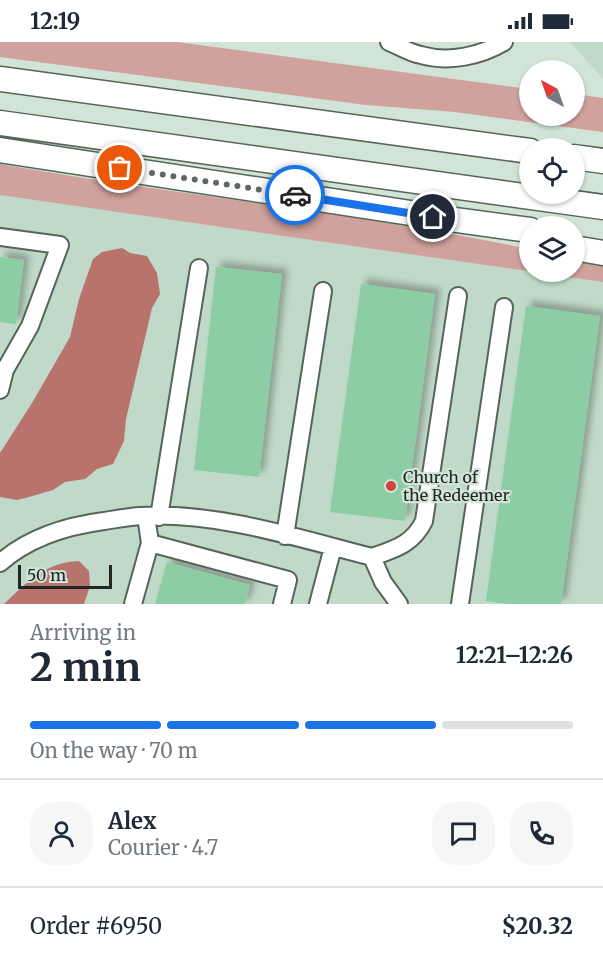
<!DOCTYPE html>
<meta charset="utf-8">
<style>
:root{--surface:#fff;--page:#f6f6f7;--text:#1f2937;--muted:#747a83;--line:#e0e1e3;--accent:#1a73e8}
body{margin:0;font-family:Merriweather,serif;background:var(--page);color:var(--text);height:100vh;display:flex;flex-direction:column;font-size:22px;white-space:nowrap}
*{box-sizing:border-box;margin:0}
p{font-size:20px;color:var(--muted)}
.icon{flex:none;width:33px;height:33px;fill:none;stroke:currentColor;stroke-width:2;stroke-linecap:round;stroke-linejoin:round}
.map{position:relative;height:562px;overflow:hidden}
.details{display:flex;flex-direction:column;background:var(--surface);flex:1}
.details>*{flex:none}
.needle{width:39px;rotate:320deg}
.tools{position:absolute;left:519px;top:18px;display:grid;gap:12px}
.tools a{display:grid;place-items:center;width:66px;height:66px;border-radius:50%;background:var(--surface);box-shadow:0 2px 4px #0004;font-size:30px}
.scale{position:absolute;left:18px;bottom:15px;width:94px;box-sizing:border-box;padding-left:6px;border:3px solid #202723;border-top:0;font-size:16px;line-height:21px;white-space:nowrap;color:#202723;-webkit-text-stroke:4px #d1e4d7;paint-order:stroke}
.pin{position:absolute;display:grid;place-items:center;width:51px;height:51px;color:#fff;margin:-26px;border:3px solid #fff;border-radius:50%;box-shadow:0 2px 6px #0007}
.courier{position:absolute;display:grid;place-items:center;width:60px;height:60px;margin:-30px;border:4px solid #1a73e8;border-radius:50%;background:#fff;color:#222;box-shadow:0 2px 8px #0007}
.headline em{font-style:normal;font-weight:700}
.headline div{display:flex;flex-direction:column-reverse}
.headline{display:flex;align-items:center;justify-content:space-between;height:102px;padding:0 30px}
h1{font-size:39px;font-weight:700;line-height:45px}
.bar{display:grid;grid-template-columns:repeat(4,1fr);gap:9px 6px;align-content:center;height:72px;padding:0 30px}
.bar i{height:8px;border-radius:4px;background:var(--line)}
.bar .on{background:var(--accent)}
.bar p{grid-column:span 4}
.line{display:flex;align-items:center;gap:15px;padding:0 30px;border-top:2px solid var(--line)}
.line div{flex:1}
.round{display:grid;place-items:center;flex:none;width:63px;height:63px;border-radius:24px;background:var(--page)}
.status{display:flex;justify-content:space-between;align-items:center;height:42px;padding:0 30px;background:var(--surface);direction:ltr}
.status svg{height:16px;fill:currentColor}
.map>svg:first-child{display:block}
.built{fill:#c0d9c8}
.green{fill:#cfa29d}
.water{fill:#b8746c}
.building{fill:#8dcda4;filter:url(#shadow)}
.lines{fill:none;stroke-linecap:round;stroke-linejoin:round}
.minor-casing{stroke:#55655a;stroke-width:20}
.highway-casing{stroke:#55655a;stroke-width:27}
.minor{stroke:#fff;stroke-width:16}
.highway{stroke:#fff;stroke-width:24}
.done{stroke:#5e6962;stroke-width:6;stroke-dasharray:0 10.8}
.route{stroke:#1a73e8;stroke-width:8}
.poi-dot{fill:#d0423d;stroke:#d1e4d7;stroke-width:2}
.labels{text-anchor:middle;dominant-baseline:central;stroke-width:4.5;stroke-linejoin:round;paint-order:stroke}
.poi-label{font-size:16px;fill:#202723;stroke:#d1e4d7;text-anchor:start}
</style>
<div class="status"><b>12:19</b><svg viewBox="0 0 49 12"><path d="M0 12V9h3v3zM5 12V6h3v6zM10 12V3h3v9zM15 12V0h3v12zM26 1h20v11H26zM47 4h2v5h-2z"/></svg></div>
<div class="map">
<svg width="603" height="562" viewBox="0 0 603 562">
<defs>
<filter id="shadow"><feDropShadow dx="5.5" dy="-5.5" stdDeviation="3" flood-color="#0004"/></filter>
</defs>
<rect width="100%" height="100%" fill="#d1e4d7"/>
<path class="built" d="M570 0H603V37Z
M0 153 603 240V562H0Z"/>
<path class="green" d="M0 0H177L529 47 530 74H574L575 52 603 56V90L455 70 366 63 0 15Z
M0 122C176 153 355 170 529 207L530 230H574L575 215 603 220V240L0 153Z"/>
<path class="water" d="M122 206 130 211 147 214 157 231 160 252 152 266 126 377 124 399 113 422 97 427 85 437 65 440 53 448 29 455 17 458 0 455V411L32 361 70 295 79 257 93 217 102 210Z
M79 519 89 529 90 544 84 562H4C27 540 46 520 79 519Z"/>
<path class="building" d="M0 215 24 218 16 282 0 280Z
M216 225 282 232 259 435 194 428Z
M361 242 435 252 405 479 330 470Z
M526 264 600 274 561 562H508L486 559Z
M167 520 250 543 245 562H155Z"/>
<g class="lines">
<g class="minor-casing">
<path id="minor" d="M389 0C399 4 410 11 421 13 449 21 480 14 504 0
M0 195 60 203 30 284 5 328 0 348
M159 475 199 226
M285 494 323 249
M150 501 288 538 282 562
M372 515C395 507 413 502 424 479L458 254
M372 515 383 540 399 562
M0 521C29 495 66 484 104 479 116 477 128 475 140 474 219 470 297 496 372 515
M133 562 150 501 146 474
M318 562 333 505
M460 562 504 265"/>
</g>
<g class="highway-casing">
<path id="highway" d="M0 37 530 109
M0 81 603 165
M0 108 456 178 530 188
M574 115 603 119
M574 206 603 211"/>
</g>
<use href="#minor" class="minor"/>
<use href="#highway" class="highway"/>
</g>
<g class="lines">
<path class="done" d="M120 126 295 153"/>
<path class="route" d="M295 153 433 175"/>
</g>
<circle class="poi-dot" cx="391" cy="444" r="6"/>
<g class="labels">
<g class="poi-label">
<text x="403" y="435">Church of<tspan x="403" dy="18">the Redeemer</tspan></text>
</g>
</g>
</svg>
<div class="tools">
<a><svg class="needle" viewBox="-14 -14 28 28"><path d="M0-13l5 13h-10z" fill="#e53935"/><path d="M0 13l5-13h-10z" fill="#747a83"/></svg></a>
<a><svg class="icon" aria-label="locate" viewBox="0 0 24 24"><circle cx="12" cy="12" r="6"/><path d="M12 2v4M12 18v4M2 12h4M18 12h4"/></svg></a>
<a><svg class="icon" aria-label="layers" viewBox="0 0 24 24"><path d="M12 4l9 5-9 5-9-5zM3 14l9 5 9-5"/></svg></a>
</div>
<div class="scale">50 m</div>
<div class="pin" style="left:120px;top:126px;background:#ea580c"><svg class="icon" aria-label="bag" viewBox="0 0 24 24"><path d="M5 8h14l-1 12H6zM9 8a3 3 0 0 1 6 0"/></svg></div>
<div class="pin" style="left:433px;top:175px;background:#1f2937"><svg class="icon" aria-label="home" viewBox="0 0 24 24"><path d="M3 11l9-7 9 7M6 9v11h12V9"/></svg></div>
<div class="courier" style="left:295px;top:153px"><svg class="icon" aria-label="car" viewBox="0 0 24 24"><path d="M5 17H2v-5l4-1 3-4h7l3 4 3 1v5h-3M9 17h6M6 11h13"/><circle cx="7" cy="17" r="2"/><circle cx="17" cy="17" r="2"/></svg></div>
</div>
<section class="details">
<div class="headline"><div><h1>2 min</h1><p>Arriving in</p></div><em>12:21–12:26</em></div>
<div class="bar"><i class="on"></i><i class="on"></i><i class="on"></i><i></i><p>On the way · 70 m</p></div>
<div class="line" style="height:108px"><a class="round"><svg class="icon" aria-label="person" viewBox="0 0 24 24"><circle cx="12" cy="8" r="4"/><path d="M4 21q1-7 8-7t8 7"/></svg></a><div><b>Alex</b><p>Courier · 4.7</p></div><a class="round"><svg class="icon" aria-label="chat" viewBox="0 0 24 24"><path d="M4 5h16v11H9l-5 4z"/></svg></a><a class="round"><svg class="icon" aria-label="phone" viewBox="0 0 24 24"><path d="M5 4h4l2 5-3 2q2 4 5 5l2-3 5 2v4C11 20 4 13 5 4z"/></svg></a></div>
<div class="line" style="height:78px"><div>Order #6950</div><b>$20.32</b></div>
</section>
